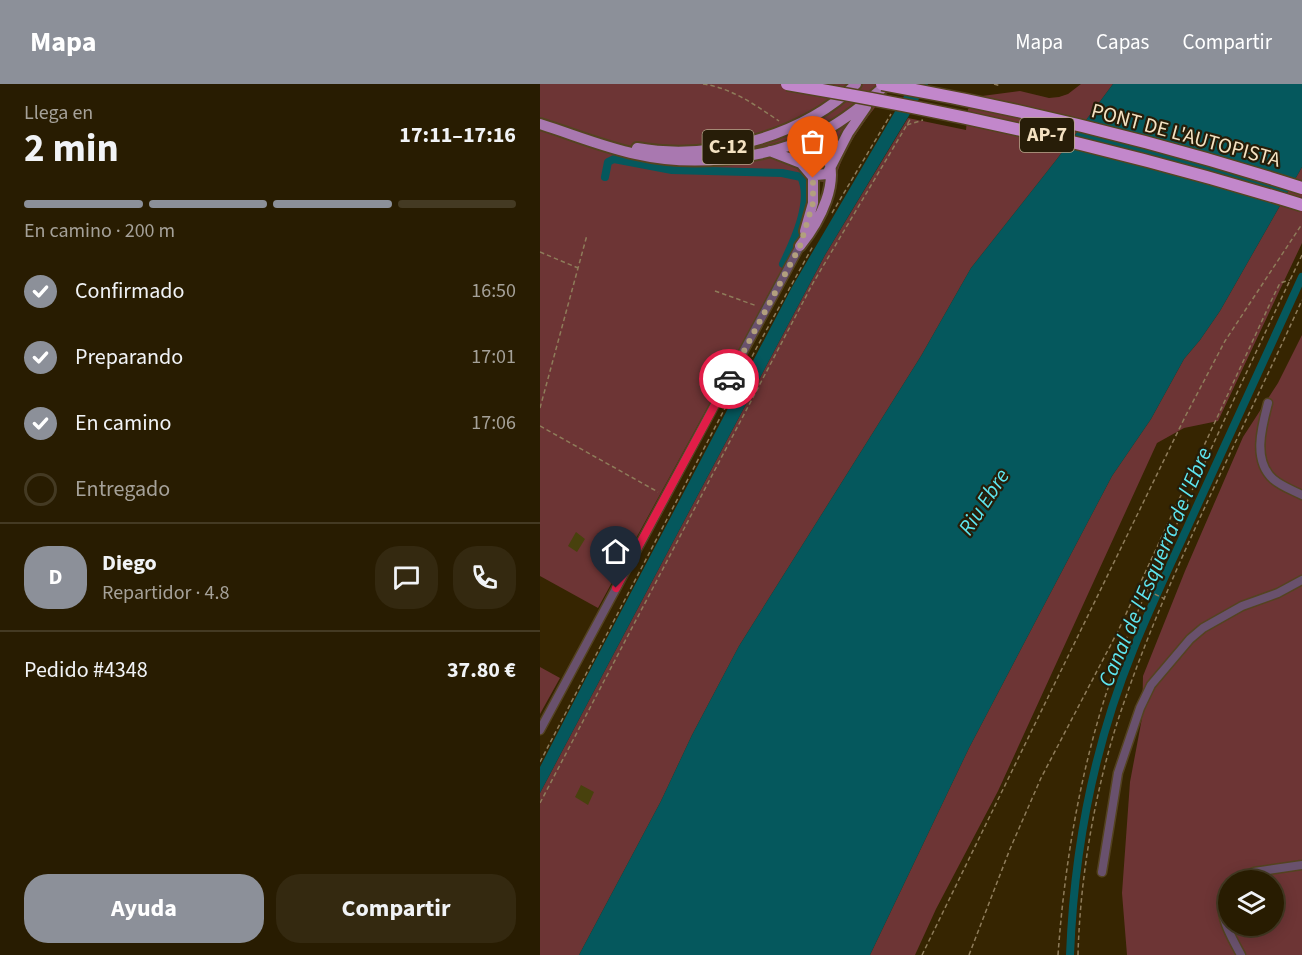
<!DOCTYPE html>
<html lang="es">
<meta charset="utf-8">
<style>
:root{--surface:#281c01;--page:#342910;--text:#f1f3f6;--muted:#a5a199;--line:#443a23;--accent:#8c9099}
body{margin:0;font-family:"Source Sans 3",sans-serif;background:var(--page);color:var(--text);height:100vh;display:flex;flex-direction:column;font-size:22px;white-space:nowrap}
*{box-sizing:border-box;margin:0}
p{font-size:20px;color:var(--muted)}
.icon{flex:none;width:33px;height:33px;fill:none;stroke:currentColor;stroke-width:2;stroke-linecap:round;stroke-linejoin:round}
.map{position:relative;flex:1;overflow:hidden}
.details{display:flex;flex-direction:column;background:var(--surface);width:540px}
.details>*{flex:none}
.buttons{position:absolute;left:678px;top:786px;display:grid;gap:12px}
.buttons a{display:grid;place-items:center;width:66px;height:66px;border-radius:50%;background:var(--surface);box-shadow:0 3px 15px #0003,0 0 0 2px var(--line);font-size:30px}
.pin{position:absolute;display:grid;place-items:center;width:51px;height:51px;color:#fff;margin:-62px -26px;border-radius:50% 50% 50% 0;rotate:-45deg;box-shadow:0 0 6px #0007}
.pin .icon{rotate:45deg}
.courier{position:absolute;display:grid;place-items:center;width:60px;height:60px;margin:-30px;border:4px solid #e11d48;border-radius:50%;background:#fff;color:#222;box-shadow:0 2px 8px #0007}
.summary em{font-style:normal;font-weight:700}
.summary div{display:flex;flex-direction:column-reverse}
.summary{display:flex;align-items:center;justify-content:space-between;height:102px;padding:0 24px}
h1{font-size:39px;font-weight:700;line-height:45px}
.bar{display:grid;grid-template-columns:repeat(4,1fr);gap:9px 6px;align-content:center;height:72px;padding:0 24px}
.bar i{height:8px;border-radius:4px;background:var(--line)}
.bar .on{background:var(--accent)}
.bar p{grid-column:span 4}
.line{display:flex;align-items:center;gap:15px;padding:0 24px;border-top:2px solid var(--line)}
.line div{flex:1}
.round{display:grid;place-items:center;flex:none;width:63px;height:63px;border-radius:24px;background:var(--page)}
ol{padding:0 24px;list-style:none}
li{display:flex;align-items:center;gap:18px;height:66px}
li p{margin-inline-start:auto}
li .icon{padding:6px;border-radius:50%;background:var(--accent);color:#fff;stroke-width:4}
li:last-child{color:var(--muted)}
li i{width:33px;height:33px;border:3px solid var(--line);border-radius:50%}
.button{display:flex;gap:12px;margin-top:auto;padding:12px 24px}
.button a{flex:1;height:69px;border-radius:24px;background:var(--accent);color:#fff;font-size:24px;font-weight:700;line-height:69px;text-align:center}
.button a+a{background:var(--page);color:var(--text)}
header{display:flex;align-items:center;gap:36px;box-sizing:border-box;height:84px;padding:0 30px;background:var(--accent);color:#fff}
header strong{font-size:28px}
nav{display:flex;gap:33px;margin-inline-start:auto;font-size:21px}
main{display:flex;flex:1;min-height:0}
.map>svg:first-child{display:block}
.green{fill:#6d3535;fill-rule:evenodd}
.water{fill:#05585d}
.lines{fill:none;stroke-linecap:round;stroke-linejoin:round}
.canal{stroke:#05585d;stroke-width:8}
.building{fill:#48410d}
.minor-casing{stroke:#544320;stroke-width:11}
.major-casing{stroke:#544320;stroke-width:14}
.path{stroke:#8e7c5a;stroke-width:1.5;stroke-dasharray:4.5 3;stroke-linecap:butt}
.minor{stroke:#69516d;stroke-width:8}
.major{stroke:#a978b0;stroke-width:10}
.highway-bridge-casing{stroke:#544320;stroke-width:15;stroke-linecap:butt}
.highway-bridge{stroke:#c287cb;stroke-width:12}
.done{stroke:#b2a07e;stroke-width:6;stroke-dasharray:0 10.8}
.route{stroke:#e11d48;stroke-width:8}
.labels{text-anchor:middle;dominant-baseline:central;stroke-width:4.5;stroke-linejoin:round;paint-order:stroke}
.shield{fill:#271d08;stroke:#b6a78a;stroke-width:1.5}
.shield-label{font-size:20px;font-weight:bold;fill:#f4e2c2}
.street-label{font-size:21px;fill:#f4e2c2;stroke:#271d08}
.water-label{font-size:22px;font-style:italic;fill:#5ee5ef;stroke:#271d08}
</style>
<header>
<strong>Mapa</strong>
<nav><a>Mapa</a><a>Capas</a><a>Compartir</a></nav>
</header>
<main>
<section class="details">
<div class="summary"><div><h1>2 min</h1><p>Llega en</p></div><em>17:11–17:16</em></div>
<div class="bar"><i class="on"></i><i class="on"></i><i class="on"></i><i></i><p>En camino · 200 m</p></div>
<ol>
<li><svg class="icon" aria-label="check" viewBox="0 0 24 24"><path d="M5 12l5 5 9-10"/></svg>Confirmado<p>16:50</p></li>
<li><svg class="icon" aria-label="check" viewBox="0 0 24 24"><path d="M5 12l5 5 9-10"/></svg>Preparando<p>17:01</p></li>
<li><svg class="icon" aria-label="check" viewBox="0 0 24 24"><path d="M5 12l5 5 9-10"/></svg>En camino<p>17:06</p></li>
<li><i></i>Entregado</li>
</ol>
<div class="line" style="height:108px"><b class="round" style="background:var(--accent);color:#fff">D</b><div><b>Diego</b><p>Repartidor · 4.8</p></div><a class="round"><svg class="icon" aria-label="chat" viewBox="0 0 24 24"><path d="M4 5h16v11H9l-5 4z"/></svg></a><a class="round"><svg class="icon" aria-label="phone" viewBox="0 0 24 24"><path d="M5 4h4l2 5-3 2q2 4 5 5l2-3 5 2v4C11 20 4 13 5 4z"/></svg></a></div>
<div class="line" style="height:78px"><div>Pedido #4348</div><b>37.80 €</b></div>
<div class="button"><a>Ayuda</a><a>Compartir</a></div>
</section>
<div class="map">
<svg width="762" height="871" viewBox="0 0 762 871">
<rect width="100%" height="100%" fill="#362501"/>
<path class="green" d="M0 0H353C330 31 301 62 294 102L266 92V131L253 167 58 524 0 492Z
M541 0H573L517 75 431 184 381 272 199 562 152 651 121 717 39 871H0V709L285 171 368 34 426 46 428 25 442 12 480 7 509 14 519 13 528 10Z
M762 83V159L678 337 644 344 617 359 458 707 396 825 375 871H330L429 664 572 392 611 335 644 275 660 256 680 227Z
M762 251V871H587L582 809 590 698 602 634 603 592 645 487 703 353 738 299ZM688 796H734V842H688Z
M0 583 20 594 0 630Z"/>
<path class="water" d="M371 0H388L285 171 0 709V683L48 590 252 203Z
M573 0H762V83L680 227 660 256 644 275 611 335 572 392 429 664 330 871H39L121 717 152 651 199 562 381 272 431 184 517 75Z"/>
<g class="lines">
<path class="canal" d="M65 93 68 78 74 75 132 86 242 89 261 93C273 117 254 157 243 180
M530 871C534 767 554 662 593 566 613 516 636 469 658 420 693 345 727 269 762 193"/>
</g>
<path class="building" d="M36 448 45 455 37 468 28 462Z
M41 701 54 708 48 721 35 713Z"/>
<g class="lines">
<g class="minor-casing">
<path id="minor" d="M728 319C722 342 712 376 733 395 741 402 752 406 762 411
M0 646 260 162
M562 788 578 689 600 624 611 601 650 555 663 544 702 522 738 509 762 496
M697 796 714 788 762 781
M688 806C675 829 690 850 701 871"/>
</g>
<g class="major-casing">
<path id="major" d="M0 40C32 50 63 63 96 70 152 83 220 76 272 53 299 41 325 20 347 0
M97 64C169 77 263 53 316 0
M230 67 261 79 272 92
M272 82 276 91 287 90 308 49 326 23
M265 147 273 119V53
M260 162C279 138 302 97 285 67 282 61 277 57 273 53"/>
</g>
<path class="path" d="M163 0C192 4 215 21 239 37
M454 0 461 2
M367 41 383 36
M292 129 351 30
M0 168 38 184
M175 207 217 222
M0 324 47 151
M0 342 118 408
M608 507 625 515
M0 678 217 263 273 162
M0 719 273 199 371 34
M382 871 646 331 685 257 762 140
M429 871 470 765 501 694 579 545 733 213 740 199 750 196
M518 871C524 788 537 706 561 626 580 563 609 502 636 442 677 351 719 261 762 171
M538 871C540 795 554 712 577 639 625 493 699 356 762 216"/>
<use href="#minor" class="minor"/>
<use href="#major" class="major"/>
<g class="highway-bridge-casing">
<path id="highway-bridge" d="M247 0C421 29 593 69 762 121
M342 0C484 25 625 60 762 104"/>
</g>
<use href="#highway-bridge" class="highway-bridge"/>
</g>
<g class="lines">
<path class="done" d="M189 295 260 162 273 119V94"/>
<path class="route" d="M76 504 189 295"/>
</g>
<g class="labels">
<g class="shield">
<rect x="480" y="34" width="54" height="34" rx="4.5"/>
<rect x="162.5" y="46" width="51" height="34" rx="4.5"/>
</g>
<g class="shield-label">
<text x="507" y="51">AP-7</text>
<text x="188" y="63">C-12</text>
</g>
<g class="street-label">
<text transform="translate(646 51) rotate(15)">PONT DE L'AUTOPISTA</text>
</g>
<g class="water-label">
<text transform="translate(444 418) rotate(-57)">Riu Ebre</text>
<text transform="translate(615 483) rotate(-67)">Canal de l'Esquerra de l'Ebre</text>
</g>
</g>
</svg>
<div class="buttons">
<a><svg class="icon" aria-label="layers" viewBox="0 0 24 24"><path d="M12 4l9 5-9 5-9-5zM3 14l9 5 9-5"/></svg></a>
</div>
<div class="pin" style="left:273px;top:94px;background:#ea580c"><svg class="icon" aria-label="bag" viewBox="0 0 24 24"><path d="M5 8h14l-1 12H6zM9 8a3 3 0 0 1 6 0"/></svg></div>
<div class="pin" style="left:76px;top:504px;background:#1f2937"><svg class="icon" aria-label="home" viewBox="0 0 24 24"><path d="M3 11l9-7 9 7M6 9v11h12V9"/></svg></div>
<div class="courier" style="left:189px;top:295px"><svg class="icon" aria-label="car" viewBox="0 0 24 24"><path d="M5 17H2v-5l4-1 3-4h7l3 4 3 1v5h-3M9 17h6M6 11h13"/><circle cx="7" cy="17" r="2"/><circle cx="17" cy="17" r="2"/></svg></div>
</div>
</main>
